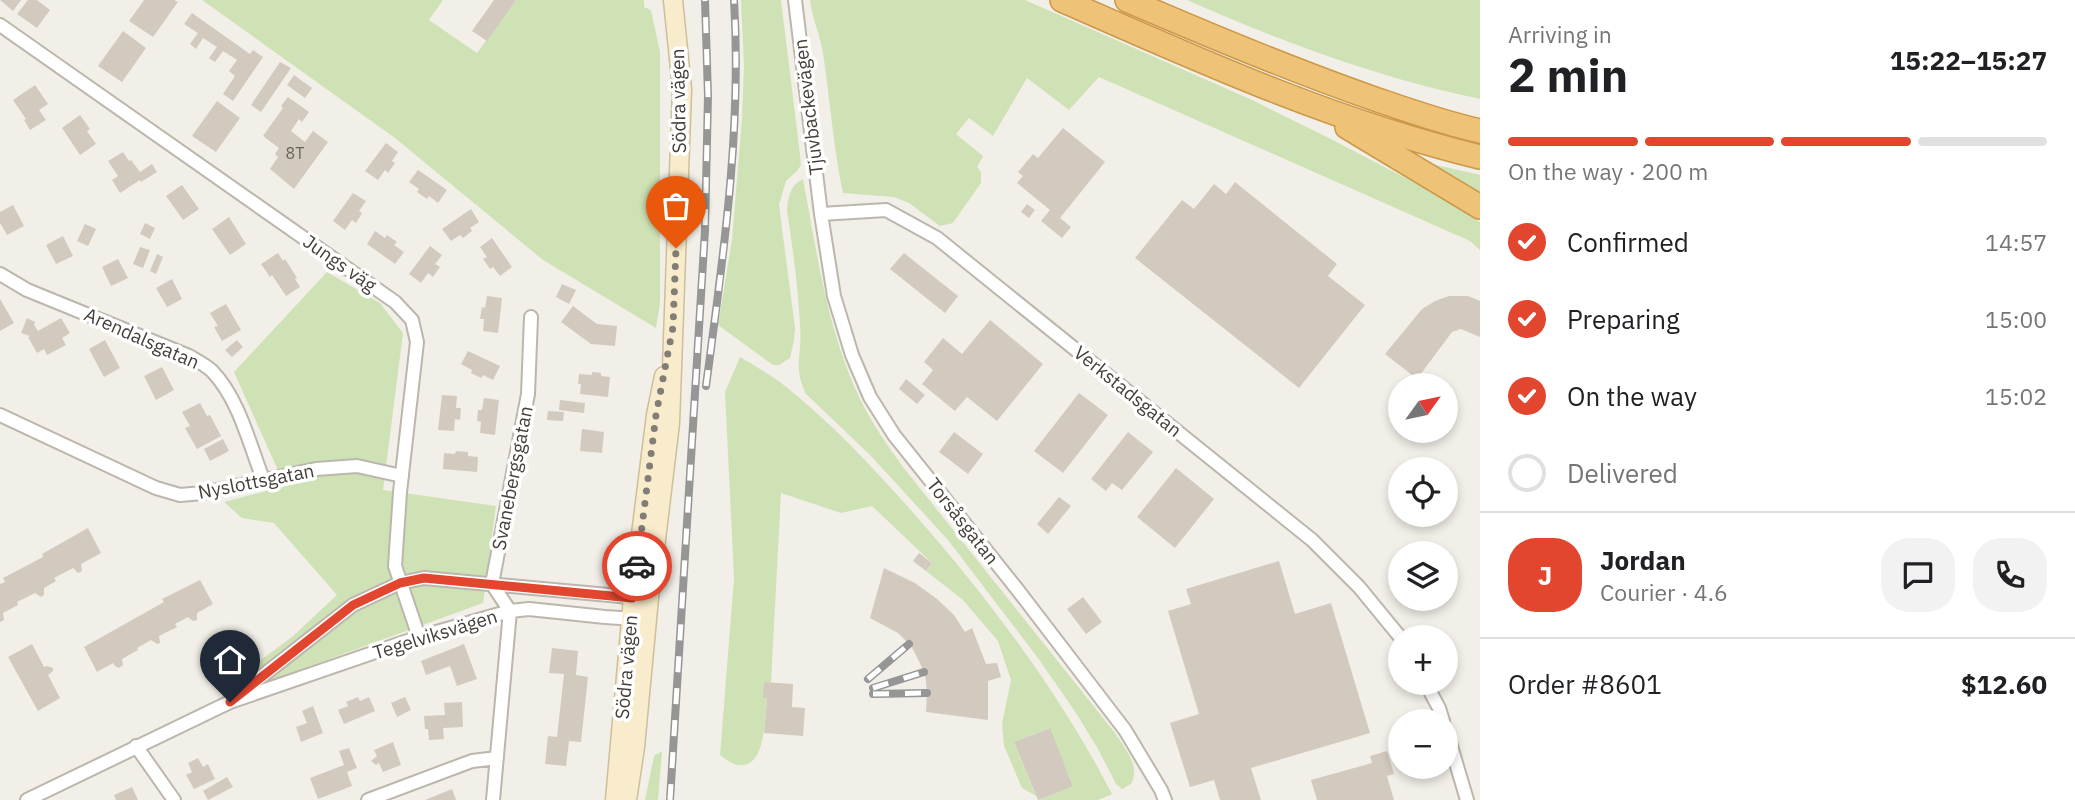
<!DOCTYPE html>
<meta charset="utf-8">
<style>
:root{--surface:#fff;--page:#f2f2f2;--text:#202124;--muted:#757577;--line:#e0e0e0;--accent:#e2462f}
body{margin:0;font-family:"IBM Plex Sans",sans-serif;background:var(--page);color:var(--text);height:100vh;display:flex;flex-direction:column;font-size:26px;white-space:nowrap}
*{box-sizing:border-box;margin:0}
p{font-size:23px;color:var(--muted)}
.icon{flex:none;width:38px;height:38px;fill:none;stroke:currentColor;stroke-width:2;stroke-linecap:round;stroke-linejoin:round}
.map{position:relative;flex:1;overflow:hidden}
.drawer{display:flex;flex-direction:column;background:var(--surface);width:595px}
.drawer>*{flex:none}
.needle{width:46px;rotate:57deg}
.controls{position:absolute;left:1388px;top:373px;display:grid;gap:14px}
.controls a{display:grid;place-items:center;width:70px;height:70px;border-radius:50%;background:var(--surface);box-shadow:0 4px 10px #0003;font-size:35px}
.pin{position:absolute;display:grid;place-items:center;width:60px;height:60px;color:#fff;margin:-72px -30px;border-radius:50% 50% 50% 0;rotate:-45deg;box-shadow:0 0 7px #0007}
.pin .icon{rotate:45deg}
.courier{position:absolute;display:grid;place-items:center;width:70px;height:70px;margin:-35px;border:5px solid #e2462f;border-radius:50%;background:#fff;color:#222;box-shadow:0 2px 9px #0007}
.summary em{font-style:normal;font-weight:700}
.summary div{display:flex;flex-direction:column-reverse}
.summary{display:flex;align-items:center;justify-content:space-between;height:119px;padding:0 28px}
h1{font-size:46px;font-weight:700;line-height:52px}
.bar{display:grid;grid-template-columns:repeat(4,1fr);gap:10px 7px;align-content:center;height:84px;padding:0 28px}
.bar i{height:9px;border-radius:5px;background:var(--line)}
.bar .active{background:var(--accent)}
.bar p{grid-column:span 4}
.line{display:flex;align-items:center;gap:18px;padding:0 28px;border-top:2px solid var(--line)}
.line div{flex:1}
.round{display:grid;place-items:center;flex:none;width:74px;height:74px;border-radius:28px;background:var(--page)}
ol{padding:0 28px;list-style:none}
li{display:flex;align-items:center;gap:21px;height:77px}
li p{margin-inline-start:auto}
li .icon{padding:7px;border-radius:50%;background:var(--accent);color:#fff;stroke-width:4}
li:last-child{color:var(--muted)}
li i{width:38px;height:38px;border:4px solid var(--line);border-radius:50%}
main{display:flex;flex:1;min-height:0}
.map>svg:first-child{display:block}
.green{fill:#cfe2b5}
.building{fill:#d2cabf}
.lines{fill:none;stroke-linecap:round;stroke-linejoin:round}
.minor-casing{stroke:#bcb6ac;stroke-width:16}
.secondary-casing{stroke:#cdbf9c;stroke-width:21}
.motorway-casing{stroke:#cc9849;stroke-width:26}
.minor{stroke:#fff;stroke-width:12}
.secondary{stroke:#f8eccc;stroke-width:18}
.motorway{stroke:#eec377;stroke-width:23}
.rail-casing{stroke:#969696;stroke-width:8}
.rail{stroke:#fff;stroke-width:5;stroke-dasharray:16;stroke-linecap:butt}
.done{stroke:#827d75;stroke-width:7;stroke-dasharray:0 12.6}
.route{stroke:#e2462f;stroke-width:9}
.labels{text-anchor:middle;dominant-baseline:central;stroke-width:7;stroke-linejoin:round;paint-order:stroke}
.number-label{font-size:16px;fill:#686259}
.street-label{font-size:19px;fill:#453f37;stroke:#fff}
</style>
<main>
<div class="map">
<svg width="1480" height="800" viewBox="0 0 1480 800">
<rect width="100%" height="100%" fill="#f2efe8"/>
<path class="green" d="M202 0H443L429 20 477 53 516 0H644V7L651 10 660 52V303L656 328 543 260 395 138Z
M741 0H781L799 146 801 165 797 171 786 181 779 205 795 328 794 340 790 358 779 365H773L718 325 732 240 742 119 744 66Z
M810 0H1025L1252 100 1329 138 1415 183 1480 222V250L1470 241 1099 77 1069 110 1027 78 993 136 969 118 956 134 983 156 977 167 981 172V183L953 223 940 226 909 203 894 197 843 193C833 146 830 99 823 53 820 35 812 18 810 0Z
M1187 0H1480V99C1379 78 1282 42 1187 0Z
M1424 162 1480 175V196Z
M803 179C817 253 827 330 860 399 872 423 887 445 903 467L1115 733C1125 749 1141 766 1131 784L1122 789 1116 784 1098 749 1076 713 1038 658 948 540 870 455 806 394C792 365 803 354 800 325 798 287 793 249 787 211 788 198 790 185 803 179Z
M327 272 380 303 403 333 383 490 496 506 483 603 269 681 250 668 292 637 337 595 274 523 242 518 224 502 285 486 234 372Z
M740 357C755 366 771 375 785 386 833 424 876 471 917 517 991 602 1060 693 1112 794L1098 800H1038L1073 785 1049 728 1014 742 1036 796 1022 788 1004 746 1002 724 1011 680 998 641 963 600 926 571 932 563 872 506 841 513 781 493 771 683C769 688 767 694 767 699 764 718 767 774 734 764 729 762 724 758 720 755L734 578 725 392Z
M662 751 658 800H645L654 756Z"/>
<path class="building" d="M0 0H21L13 11Z
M28 0H37L50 10 37 28 17 14Z
M144 0H174L178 2 153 37 129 21Z
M494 0H516L487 41 472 31Z
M192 13 250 54 253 50 263 57 233 101 223 94 235 76 229 71 237 60 223 51 215 62 209 58 217 47 203 38 196 49 190 44 198 33 184 24Z
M123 31 146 48 122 82 98 66Z
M280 62 291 68 261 112 251 105Z
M294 75 312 88 305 98 287 85Z
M35 85 48 104 39 110 46 120 30 130 24 120 26 119 13 100Z
M288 97 309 112 302 122 299 119 291 131 305 142 313 131 328 142 294 189 270 169 278 157 275 154 279 148 263 136 283 108 281 106Z
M217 101 240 118 216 152 192 136Z
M80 115 90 129 87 131 96 144 80 155 62 128Z
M1063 128 1105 162 1060 218 1071 227 1062 238 1041 221 1050 210 1017 183 1023 176 1018 172 1033 154 1038 158Z
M386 143 398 152 392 161 395 163 388 173 385 170 378 180 365 171Z
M123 152 129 161 131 160 140 172 152 164 157 172 141 182 140 180 120 193 112 180 118 176 108 161Z
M418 170 447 190 438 203 429 196 427 199 417 192 419 189 409 182Z
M1235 182 1337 264 1328 276 1365 305 1299 388 1135 258 1182 200 1194 209 1214 184 1226 194Z
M182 185 199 209 183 220 166 196Z
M353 193 366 201 359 211 362 213 356 223 352 220 345 230 333 221Z
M1027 204 1035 210 1029 218 1021 212Z
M13 205 24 226 7 235 0 223V212Z
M471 209 479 222 470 228 472 231 463 238 460 235 451 241 442 229Z
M229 217 246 244 230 255 212 229Z
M145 223 155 228 150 239 140 234Z
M85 224 96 229 88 246 77 241Z
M375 231 385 238 387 235 397 242 394 245 404 252 395 264 367 244Z
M63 236 73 256 56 264 46 245Z
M492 238 512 267 500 276 493 267 490 269 483 259 487 257 480 247Z
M430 246 442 255 435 264 440 267 433 277 428 273 421 283 409 274Z
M140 247 150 250 143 268 133 264Z
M278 253 283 261 285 259 297 278 295 279 300 287 286 296 272 275 270 277 261 264Z
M904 253 958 296 945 313 890 269Z
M157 254 163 257 156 274 150 271Z
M118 259 128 278 111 286 102 267Z
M172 279 182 299 167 307 156 288Z
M562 284 576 290 569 304 556 297Z
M487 296 502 298 498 333 483 331 484 319H480L482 307 485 308Z
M1449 296H1468L1480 301V337L1461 329 1452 332 1417 379 1385 354 1422 309 1435 301Z
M0 299 14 323 0 331Z
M226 304 241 330 222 341 214 327 218 326 210 313Z
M573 306 597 324 617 326 615 346 591 344 561 322Z
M27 318 35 322 34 325 38 331 61 318 70 333 62 338 66 345 47 355 44 349 37 353 28 337 30 336 21 333Z
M990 320 1043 364 997 421 967 397 955 411 922 384 933 370 924 362 943 338 962 354Z
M105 340 120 368 104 377 89 349Z
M237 340 243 347 232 357 225 350Z
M468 351 500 366 493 380 483 375 481 378 471 373 472 370 461 364Z
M162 367 174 390 156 400 144 376Z
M592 372 601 373V376L610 377 608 397 580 394 581 384H578L579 374 592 375Z
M906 379 925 395 917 404 899 389Z
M1079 393 1108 415 1063 473 1034 451Z
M442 395 457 396 456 408H461L460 420 455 419 454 431 438 430Z
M484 398 499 400 495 435 480 433 481 422 477 421 478 410H482Z
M560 400 585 403 584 413 559 410Z
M200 403 207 416 210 415 221 436 197 449 185 428 190 426 182 412Z
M548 411 564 412 563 421 547 420Z
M582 429 604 432 602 453 580 451Z
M954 432 983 454 968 474 939 452Z
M1128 432 1153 452 1122 490 1112 483 1106 491 1091 479Z
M223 439 229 451 210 461 204 449Z
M456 451 468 452V456L478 457 477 472 443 469 444 453 455 454Z
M1176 468 1214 499 1175 548 1137 517Z
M1059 497 1071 506 1048 534 1037 524Z
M88 528 101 553 81 564 82 571 78 573 73 568 54 578 56 581 44 588V595L41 597 35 593 17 602 18 605 3 613 4 620 0 622V584L5 582 3 578 43 557 42 554Z
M919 553 932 563 926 571 913 561Z
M1279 561 1295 614 1331 603 1370 733 1251 768 1261 800H1220L1214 780 1190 787 1170 723 1199 714 1168 611 1191 604 1186 589Z
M884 568 915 583 937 599 954 615 965 632 972 628 986 664 997 663 1001 677 988 681V720L926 712 927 692 925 674 915 653 911 646 898 633 870 618Z
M200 580 213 604 197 613V620L193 621 188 617 175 624 177 627 159 636 160 643 157 644 151 640 137 648 138 650 122 659 123 665 119 668 115 666 113 663 97 672 84 647 164 602 162 599Z
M1083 597 1102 622 1086 634 1067 609Z
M32 644 44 667 47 666 53 668V671L48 675 60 698 38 711 8 657Z
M464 644 477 679 457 686 450 666 426 675 421 661Z
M552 648 578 651 576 675 588 677 581 742 569 741 566 766 545 764 548 736 557 737 564 674 549 673Z
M764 682 793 684 792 707 805 708 803 736 764 733 767 698H763Z
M358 697 360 701 369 697 375 711 344 724 338 710 348 706 346 702Z
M405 697 411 710 397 717 391 703Z
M462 702 463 727 443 728 444 739 429 740 428 729H425L424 716 445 715 444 703Z
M313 706 323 733 301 742 296 727 307 723 302 711Z
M1050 728 1073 786 1038 800 1014 742Z
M393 742 401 765 383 772 379 763 376 765 371 761 377 756 374 750Z
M349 748 357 768 347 772 352 786 318 799 310 778 344 765 339 751Z
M1387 751 1394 774 1387 776 1394 800H1317L1311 780 1372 763 1370 756Z
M198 758 203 767 208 764 215 779 194 789 186 775 192 772 188 763Z
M227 777 233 787 208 800 203 791Z
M132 787 138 800H116L114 795Z
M452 789 456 800H425Z"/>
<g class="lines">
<g class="minor-casing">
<path id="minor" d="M795 0 821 214 834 296 852 355 870 397 894 435 1017 589 1125 730 1161 790 1165 800
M0 25 395 302 412 320 417 342 400 492 395 566 419 637
M821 214 886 210 937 238 1312 540 1359 587 1400 637
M0 274 27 290 189 356C196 360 206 365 212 371 239 399 249 443 263 479
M0 415 156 488 180 495 203 493 316 469 357 466 402 476
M1425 682 1439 708 1443 721
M238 695 353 605 400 583 424 578 641 598
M1446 729 1467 800
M136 746 174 800
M27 800 230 702 419 637 510 611 529 609 605 617 636 619
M368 800 472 761 497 758
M493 800 510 611 492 584 528 394 531 317"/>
</g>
<g class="secondary-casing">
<path id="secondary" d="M615 800 633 598 656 415 664 376
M627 800 635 747 649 598 670 423 682 89 673 0"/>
</g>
<g class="motorway-casing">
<path id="motorway" d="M1062 0C1198 60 1335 122 1480 157
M1127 0C1208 35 1289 69 1372 98 1407 110 1443 123 1480 131
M1347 127 1480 207"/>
</g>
<use href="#minor" class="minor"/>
<use href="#secondary" class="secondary"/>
<use href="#motorway" class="motorway"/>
<g class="rail-casing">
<path id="rail" d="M706 386C723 258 742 129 734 0
M868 679 909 644
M873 688 924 672
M873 694 927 693
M670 800 705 230 708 96 705 0"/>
</g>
<use href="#rail" class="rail"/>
</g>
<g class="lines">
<path class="done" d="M637 566 656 415 673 327 676 248"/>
<path class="route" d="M230 702 353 605 400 583 424 578 632 598 637 566"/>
</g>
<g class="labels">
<g class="number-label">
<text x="295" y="153">8T</text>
</g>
<g class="street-label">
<text transform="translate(678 101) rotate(-91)">Södra vägen</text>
<text transform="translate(808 107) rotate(-97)">Tjuvbackevägen</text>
<text transform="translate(340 263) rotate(35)">Jungs väg</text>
<text transform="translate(142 338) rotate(24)">Arendalsgatan</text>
<text transform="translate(1128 391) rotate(39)">Verkstadsgatan</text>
<text transform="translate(512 478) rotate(-79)">Svanebergsgatan</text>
<text transform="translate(256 481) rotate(-11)">Nyslottsgatan</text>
<text transform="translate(963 521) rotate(52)">Torsåsgatan</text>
<text transform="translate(435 634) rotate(-17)">Tegelviksvägen</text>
<text transform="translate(626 667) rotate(-85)">Södra vägen</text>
</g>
</g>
</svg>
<div class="controls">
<a><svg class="needle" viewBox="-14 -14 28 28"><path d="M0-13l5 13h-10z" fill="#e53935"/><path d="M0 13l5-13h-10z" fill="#757577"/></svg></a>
<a><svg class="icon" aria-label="locate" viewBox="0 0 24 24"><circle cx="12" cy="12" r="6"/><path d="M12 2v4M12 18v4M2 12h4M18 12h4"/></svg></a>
<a><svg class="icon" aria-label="layers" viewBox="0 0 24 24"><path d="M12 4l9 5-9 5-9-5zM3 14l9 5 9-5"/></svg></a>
<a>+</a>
<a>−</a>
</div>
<div class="pin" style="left:676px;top:248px;background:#ea580c"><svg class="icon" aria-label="bag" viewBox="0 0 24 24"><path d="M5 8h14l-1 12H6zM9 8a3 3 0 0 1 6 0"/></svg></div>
<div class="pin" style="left:230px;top:702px;background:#1f2937"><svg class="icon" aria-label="home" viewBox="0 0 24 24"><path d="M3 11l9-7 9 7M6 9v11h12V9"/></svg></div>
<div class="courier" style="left:637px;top:566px"><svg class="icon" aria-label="car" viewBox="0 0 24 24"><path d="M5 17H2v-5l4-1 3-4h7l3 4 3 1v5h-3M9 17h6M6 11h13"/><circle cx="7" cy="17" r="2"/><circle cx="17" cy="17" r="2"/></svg></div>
</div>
<section class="drawer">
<div class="summary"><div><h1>2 min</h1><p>Arriving in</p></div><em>15:22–15:27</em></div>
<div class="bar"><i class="active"></i><i class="active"></i><i class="active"></i><i></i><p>On the way · 200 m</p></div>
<ol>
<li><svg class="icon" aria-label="check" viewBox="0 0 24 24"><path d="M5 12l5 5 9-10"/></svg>Confirmed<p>14:57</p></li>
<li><svg class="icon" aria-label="check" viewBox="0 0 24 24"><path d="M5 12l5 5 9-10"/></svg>Preparing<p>15:00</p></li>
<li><svg class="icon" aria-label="check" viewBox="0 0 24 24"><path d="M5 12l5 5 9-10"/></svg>On the way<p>15:02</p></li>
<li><i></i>Delivered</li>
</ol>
<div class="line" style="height:126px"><b class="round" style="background:var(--accent);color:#fff">J</b><div><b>Jordan</b><p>Courier · 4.6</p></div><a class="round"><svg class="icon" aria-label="chat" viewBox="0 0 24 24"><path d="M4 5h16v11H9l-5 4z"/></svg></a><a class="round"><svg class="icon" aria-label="phone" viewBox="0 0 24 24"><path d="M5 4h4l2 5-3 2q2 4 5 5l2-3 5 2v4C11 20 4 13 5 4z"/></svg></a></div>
<div class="line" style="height:91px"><div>Order #8601</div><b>$12.60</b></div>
</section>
</main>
